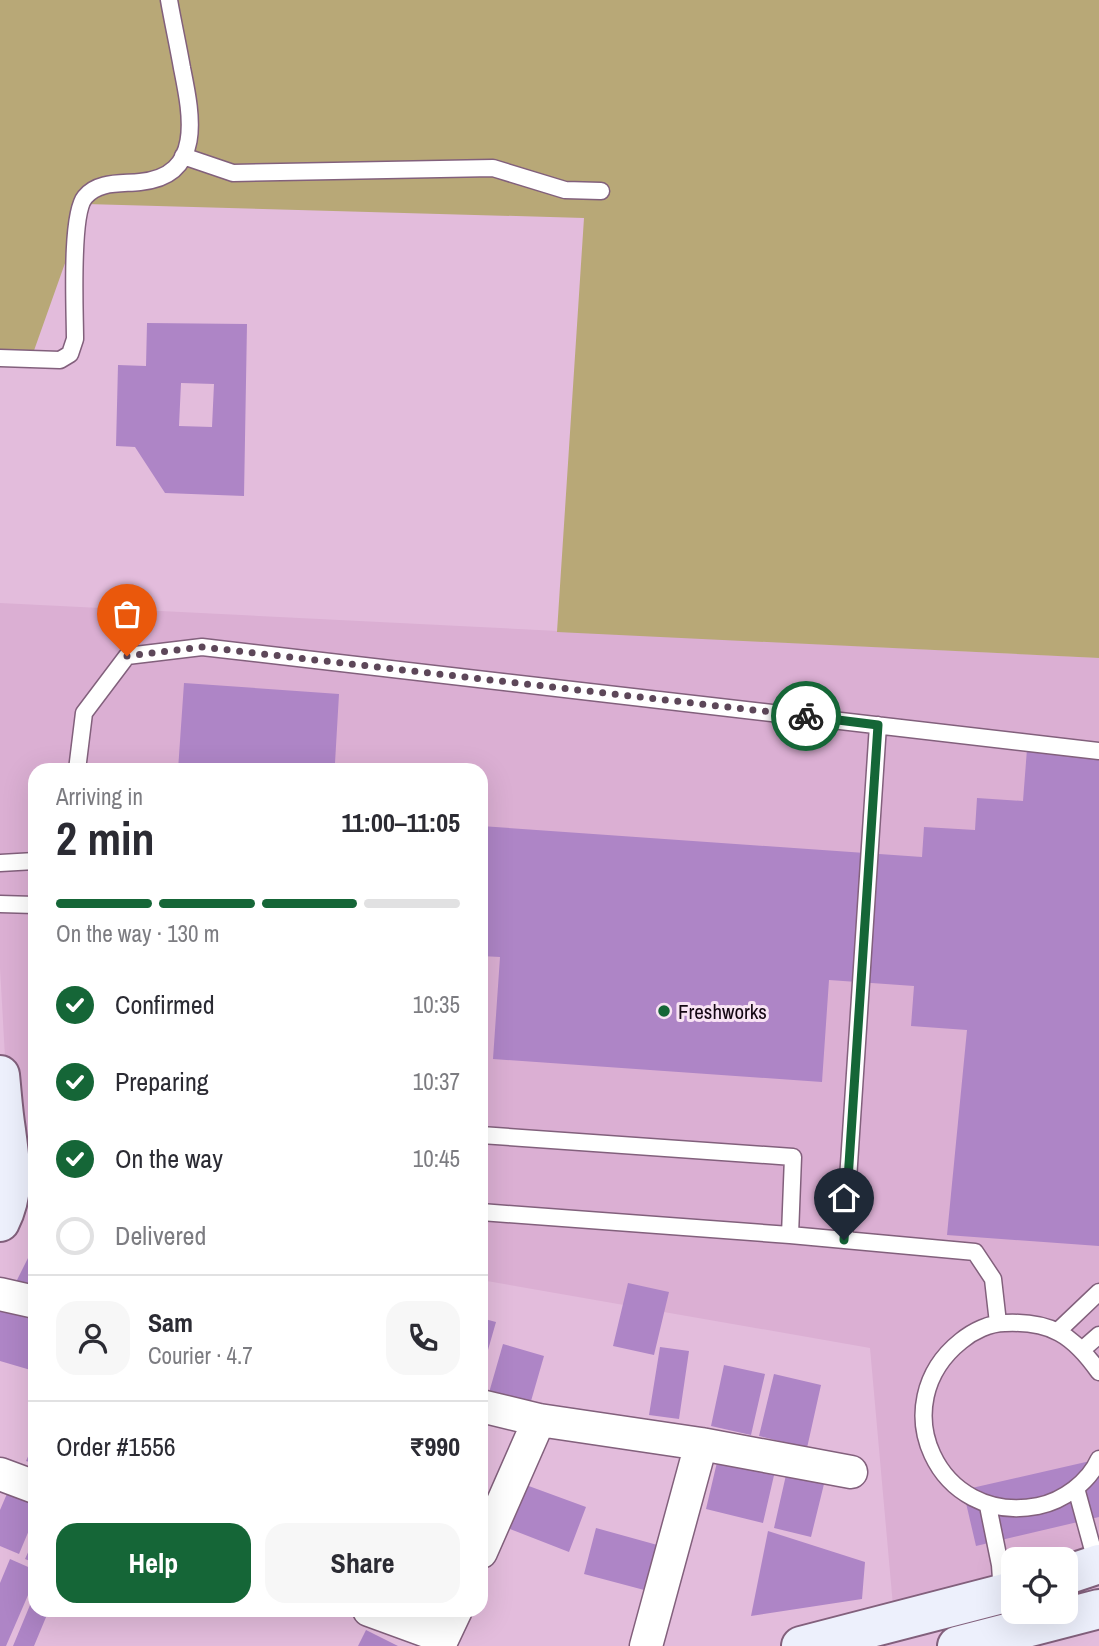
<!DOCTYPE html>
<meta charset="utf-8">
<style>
:root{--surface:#fff;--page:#f7f7f7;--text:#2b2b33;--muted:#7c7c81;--line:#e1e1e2;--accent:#156637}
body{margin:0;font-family:"Archivo Narrow",sans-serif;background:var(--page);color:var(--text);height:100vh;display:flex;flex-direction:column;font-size:26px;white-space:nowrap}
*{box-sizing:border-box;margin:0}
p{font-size:23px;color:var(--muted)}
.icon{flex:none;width:38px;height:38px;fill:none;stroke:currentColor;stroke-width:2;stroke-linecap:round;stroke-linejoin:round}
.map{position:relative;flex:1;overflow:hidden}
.drawer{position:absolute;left:28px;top:763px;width:460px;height:854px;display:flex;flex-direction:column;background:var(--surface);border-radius:21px;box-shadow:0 7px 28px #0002}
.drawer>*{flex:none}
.fabs{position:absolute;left:1001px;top:1547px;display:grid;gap:14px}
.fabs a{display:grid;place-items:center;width:77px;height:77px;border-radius:14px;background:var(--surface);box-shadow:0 7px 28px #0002;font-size:35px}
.pin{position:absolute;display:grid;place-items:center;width:60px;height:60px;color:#fff;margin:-72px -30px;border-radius:50% 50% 50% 0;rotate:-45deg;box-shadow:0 0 7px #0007}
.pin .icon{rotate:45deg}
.courier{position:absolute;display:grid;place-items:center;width:70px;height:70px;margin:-35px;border:5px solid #156637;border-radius:50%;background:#fff;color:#222;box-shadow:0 2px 9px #0007}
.head em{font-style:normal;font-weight:700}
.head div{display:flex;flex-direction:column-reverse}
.head{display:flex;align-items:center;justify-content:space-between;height:119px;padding:0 28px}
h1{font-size:46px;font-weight:700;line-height:52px}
.bar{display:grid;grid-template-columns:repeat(4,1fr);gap:10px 7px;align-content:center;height:84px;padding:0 28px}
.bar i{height:9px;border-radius:5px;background:var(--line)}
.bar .current{background:var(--accent)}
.bar p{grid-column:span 4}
.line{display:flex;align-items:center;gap:18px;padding:0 28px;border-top:2px solid var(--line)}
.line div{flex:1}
.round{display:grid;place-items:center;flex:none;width:74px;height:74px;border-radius:21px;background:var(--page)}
ol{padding:0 28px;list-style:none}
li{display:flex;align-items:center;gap:21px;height:77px}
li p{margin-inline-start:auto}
li .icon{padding:7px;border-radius:50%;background:var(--accent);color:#fff;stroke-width:4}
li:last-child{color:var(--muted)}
li i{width:38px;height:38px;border:4px solid var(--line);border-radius:50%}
.cta{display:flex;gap:14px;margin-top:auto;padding:14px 28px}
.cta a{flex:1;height:80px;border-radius:21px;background:var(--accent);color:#fff;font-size:28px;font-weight:700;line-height:80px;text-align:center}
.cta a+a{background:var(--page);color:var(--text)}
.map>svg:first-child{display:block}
.built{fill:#dbafd3}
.green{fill:#b8a877}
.building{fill:#ae85c6;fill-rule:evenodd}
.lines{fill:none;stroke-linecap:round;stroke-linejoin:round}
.lane-casing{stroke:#82607c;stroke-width:19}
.street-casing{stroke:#82607c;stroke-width:35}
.secondary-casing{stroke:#82607c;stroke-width:42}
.lane{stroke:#fff;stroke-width:16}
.street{stroke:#fff;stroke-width:32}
.secondary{stroke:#edf0fc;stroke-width:38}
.done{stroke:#5d4759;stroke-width:7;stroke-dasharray:0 12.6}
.route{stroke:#156637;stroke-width:9}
.poi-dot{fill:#156637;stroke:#f8e3f4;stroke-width:2.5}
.labels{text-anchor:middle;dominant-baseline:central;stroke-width:6;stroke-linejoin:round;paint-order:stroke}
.poi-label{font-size:21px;fill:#150813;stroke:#f8e3f4;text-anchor:start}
</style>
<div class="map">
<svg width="1099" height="1646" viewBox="0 0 1099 1646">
<rect width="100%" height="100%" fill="#e3bcdc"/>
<path class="built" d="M0 603 1099 658V1571L1066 1559H1013V1590L894 1617 870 1348 481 1280V770H35V1203L13 1199 0 968Z"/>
<path class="green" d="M0 0H1099V658L557 632 584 218 86 204 31 359 0 357Z"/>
<path class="building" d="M147 323 247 324 244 496 165 493 135 447 116 446 118 365 146 366ZM181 383 214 384 212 427 179 426Z
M184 683 339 694 335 763 380 766V770H178Z
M1027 749 1099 754V1246L947 1235 967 1030 911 1026 914 986 829 980 822 1082 493 1059 500 957 481 956V826L922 857 924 827 975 830 977 798 1023 801Z
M35 1244V1296L14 1286Z
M628 1283 669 1292 654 1355 613 1346Z
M0 1305 35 1315 34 1371 0 1361Z
M481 1318 496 1322 482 1371 481 1370Z
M503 1344 544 1356 527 1415 486 1403Z
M660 1347 689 1351 679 1419 649 1415Z
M724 1365 765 1374 751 1435 711 1426Z
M774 1374 821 1385 807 1448 759 1436Z
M35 1441V1464L26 1461Z
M718 1458 775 1471 763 1523 706 1509Z
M1099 1459V1517L976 1546 963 1490Z
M786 1475 824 1484 811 1537 774 1528Z
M526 1485 586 1507 569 1552 510 1529Z
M9 1489 35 1500V1516L19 1554 0 1546V1510Z
M596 1528 661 1546 648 1591 584 1574Z
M768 1531 865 1562 862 1599 751 1616Z
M35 1537V1563L25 1559Z
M10 1559 35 1570V1579L6 1646H0V1583Z
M35 1593V1610H49L34 1646H13Z
M366 1630 398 1646H358Z"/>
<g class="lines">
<g class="lane-casing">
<path id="lane" d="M183 156 233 173 493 168 565 190 601 191
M0 358 60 360 70 354 75 339C75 311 70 215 85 197 98 181 121 184 140 182 205 176 191 113 182 68 178 45 173 23 169 0
M77 770 84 713 127 656 202 647 1099 751
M0 863 35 861
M0 904 35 905
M481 1135 793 1157 790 1235
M481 1212 790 1235 975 1252 993 1279 998 1323
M844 1240 878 725
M1058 1331 1099 1292
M1083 1349 1099 1335
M1099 1372C1073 1335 1051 1321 1005 1323 990 1323 973 1331 961 1341 882 1404 938 1526 1038 1506 1063 1501 1089 1482 1099 1459
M1076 1488 1097 1565
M988 1506 1000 1565 1002 1593"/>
</g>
<g class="street-casing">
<path id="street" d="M0 1294 35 1302
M481 1406 539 1420 701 1444 851 1472
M0 1474 35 1487
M481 1552 539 1420
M369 1610 443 1637
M439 1646 456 1610
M646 1646 701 1444"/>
</g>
<g class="secondary-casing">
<path id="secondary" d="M0 1075C2 1094 3 1112 6 1130 10 1163 16 1191 0 1222
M1066 1575 1099 1564
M801 1646 1013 1591
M957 1646 1099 1609"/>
</g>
<use href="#lane" class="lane"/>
<use href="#street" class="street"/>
<use href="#secondary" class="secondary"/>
</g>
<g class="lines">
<path class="done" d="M127 656 202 647 806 716"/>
<path class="route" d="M806 716 878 725 844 1240"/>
</g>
<circle class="poi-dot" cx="664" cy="1011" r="7"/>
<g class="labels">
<g class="poi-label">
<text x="678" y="1011">Freshworks</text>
</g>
</g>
</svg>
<div class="fabs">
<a><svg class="icon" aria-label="locate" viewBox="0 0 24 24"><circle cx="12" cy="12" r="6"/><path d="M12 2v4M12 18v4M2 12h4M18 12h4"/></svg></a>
</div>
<div class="pin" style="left:127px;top:656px;background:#ea580c"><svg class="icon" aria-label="bag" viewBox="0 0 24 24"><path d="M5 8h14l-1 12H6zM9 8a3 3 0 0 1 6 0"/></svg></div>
<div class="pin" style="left:844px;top:1240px;background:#1f2937"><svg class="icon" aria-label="home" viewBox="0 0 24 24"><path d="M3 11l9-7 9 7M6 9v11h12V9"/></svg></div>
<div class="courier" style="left:806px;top:716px"><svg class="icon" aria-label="bike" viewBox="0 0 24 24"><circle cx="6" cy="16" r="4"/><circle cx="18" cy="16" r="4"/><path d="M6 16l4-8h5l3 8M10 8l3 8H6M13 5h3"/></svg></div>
<section class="drawer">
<div class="head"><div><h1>2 min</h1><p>Arriving in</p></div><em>11:00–11:05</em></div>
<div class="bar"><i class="current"></i><i class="current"></i><i class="current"></i><i></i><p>On the way · 130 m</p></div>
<ol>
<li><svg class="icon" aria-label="check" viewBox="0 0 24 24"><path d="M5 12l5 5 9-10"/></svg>Confirmed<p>10:35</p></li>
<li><svg class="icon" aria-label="check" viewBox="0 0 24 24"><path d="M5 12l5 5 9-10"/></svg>Preparing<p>10:37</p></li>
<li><svg class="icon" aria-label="check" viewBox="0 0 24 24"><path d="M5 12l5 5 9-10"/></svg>On the way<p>10:45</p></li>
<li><i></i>Delivered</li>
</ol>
<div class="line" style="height:126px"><a class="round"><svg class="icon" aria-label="person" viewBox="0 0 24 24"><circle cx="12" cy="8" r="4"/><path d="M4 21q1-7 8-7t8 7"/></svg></a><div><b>Sam</b><p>Courier · 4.7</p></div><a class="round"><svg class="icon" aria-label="phone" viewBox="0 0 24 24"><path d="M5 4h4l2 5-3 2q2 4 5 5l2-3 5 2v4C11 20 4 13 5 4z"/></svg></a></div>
<div class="line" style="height:91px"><div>Order #1556</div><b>₹990</b></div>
<div class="cta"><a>Help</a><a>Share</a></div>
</section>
</div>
